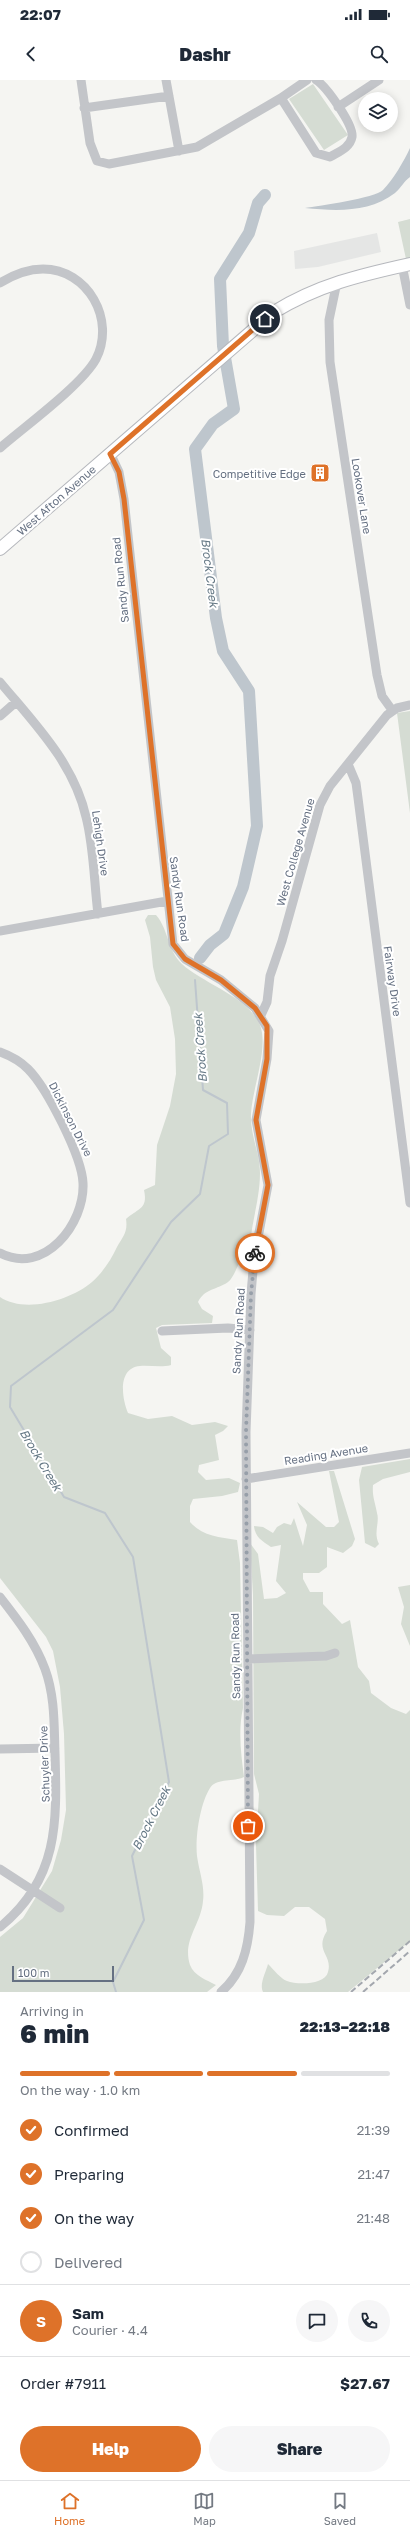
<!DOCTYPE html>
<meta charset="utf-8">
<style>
:root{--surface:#fff;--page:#f6f6f7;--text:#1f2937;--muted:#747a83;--line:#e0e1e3;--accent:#de7229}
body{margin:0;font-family:"Golos Text",sans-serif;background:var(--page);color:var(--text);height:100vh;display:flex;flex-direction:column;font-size:15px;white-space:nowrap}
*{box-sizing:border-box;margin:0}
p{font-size:13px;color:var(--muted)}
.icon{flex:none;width:22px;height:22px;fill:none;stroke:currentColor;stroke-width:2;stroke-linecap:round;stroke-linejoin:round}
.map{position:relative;height:1912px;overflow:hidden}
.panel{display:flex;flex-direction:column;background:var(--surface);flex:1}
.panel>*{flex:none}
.fabs{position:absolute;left:358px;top:12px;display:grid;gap:8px}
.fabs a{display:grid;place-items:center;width:40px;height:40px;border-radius:50%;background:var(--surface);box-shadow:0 2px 10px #0003;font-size:20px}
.scale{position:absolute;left:12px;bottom:10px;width:102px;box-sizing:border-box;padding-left:4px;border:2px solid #657082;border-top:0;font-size:11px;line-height:14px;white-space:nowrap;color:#657082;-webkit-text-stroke:3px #fff;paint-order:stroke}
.pin{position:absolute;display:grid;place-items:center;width:34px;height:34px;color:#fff;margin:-17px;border:2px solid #fff;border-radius:50%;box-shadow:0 1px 4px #0007}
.courier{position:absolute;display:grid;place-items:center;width:40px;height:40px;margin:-20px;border:3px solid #de7229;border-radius:50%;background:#fff;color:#222;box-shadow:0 1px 5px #0007}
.headline em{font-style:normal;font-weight:800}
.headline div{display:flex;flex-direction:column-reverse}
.headline{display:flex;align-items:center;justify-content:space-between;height:68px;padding:0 20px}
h1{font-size:26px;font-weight:800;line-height:30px}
.bar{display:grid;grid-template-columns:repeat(4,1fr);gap:6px 4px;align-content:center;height:48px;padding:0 20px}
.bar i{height:5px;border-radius:3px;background:var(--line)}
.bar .on{background:var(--accent)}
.bar p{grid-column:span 4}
.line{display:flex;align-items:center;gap:10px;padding:0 20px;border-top:1px solid var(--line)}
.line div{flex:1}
.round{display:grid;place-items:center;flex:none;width:42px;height:42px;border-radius:21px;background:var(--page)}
ol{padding:0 20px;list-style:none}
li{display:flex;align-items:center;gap:12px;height:44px}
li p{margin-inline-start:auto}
li .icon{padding:4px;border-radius:50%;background:var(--accent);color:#fff;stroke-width:4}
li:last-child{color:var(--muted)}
li i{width:22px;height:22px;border:2px solid var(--line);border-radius:50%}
.action{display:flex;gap:8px;margin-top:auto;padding:8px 20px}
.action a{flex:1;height:46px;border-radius:24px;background:var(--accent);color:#fff;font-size:16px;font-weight:800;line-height:46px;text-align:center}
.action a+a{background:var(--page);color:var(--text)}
.status{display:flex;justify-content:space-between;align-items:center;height:28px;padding:0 20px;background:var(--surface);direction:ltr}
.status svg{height:11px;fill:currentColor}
header{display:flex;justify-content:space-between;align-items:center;height:52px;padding:0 20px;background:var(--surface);font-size:18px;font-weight:800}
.tab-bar{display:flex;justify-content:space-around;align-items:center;height:56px;border-top:1px solid var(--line);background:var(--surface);font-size:11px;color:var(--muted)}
.tab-bar a{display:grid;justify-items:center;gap:2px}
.tab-bar .on{color:var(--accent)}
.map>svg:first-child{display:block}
.built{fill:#e5e6e5}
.green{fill:#d5dcd3}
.water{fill:#bec6cd}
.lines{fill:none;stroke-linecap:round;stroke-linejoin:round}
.stream{stroke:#bec6cd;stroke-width:2}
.river{stroke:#bec6cd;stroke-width:12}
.major-casing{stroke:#b6b8bd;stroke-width:14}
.minor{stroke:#c3c5c9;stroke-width:9}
.major{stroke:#fff;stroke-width:12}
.rail{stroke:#a3a7ae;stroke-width:2;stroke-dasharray:6 3;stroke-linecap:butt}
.done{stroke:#979fa9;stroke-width:4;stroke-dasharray:0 7.2}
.route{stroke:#de7229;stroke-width:5}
.labels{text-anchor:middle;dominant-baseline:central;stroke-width:4;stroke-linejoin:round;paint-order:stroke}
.poi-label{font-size:11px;fill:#657082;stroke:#fff;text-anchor:end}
.street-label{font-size:11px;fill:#657082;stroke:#fff}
.water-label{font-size:12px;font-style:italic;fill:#657885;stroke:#fff}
</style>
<div class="status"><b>22:07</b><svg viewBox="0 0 49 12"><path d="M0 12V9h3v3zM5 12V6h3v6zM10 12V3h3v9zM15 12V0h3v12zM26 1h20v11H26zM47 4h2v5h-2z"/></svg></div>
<header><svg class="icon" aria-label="back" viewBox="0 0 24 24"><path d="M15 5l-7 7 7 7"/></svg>Dashr<svg class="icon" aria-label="search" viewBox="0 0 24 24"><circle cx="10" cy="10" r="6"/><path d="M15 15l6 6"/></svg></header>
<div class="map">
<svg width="410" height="1912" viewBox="0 0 410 1912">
<rect width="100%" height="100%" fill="#f5f5f2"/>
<path class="built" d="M377 153 381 172 318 187 295 189 294 171Z"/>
<path class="green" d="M313 4 348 55 324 70 289 19Z
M410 139V178L406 179 398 142Z
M410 631V733L397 633Z
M148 835H156C169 850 167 870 182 884 202 903 249 917 260 945 269 968 252 1009 251 1034 250 1055 260 1073 260 1093 260 1118 252 1140 250 1165 240 1175 236 1196 228 1202 217 1210 205 1208 198 1222L202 1229 213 1236 212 1243 162 1245 156 1248 161 1268 171 1277V1285C161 1288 150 1285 140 1286 117 1288 122 1319 128 1333L148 1339 172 1336 192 1345 215 1342 228 1346 223 1351 215 1355 219 1380 199 1385 198 1392 206 1400 229 1398 240 1403 238 1412 222 1416 193 1419 190 1426V1442C202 1456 219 1457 237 1460L240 1483 243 1628C238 1650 241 1675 244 1697 234 1702 216 1698 210 1708 200 1724 195 1757 197 1776 199 1791 205 1806 203 1821 201 1845 182 1860 190 1885 194 1896 207 1900 216 1905L207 1912H0V1857L23 1838 52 1791 61 1760 66 1730 64 1654 60 1607 53 1571 46 1557 0 1498V1217C25 1234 71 1220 92 1202 103 1192 111 1180 117 1167 123 1156 128 1152 126 1139 139 1128 148 1129 144 1110L155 1105 157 1065 170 1026 176 994 175 959 170 927 156 900 153 887 150 857 145 840Z
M410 1379V1392L383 1399 373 1405C372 1416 375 1422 377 1433 380 1443 373 1452 379 1464L375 1468 365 1463 359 1400 362 1387Z
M329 1391H334L355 1459 352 1466 343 1473 327 1467V1487L319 1493H303V1499L310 1512H323V1524L342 1544 350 1540 358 1587 369 1601 371 1613 391 1628 406 1634 410 1630V1861L348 1912H263C259 1904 266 1892 268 1884 273 1889 281 1899 287 1901 297 1905 325 1905 328 1892 333 1875 314 1871 327 1851L325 1839 309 1827H295L284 1836 267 1835 258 1831 256 1765 259 1714 254 1694 253 1515 250 1463 258 1474 264 1519 277 1518 286 1513 276 1501 281 1465 271 1467C262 1461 255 1457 254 1446L263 1447 273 1453 277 1447 284 1443 291 1445 294 1438 303 1466 307 1445 297 1422 326 1447H334L339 1442Z
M410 1505V1566L401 1544 404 1527 398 1507Z"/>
<path class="water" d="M410 68V97C404 101 401 108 395 113 369 133 336 131 305 128 319 126 375 118 383 110 393 100 404 81 410 68Z"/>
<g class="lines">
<path class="stream" d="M116 1912 113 1902 144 1840 132 1776 169 1702 133 1477 105 1433 64 1417 10 1327 11 1306 113 1230 171 1142 200 1114 209 1066 228 1054 227 1023 203 1010 195 900"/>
<path class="river" d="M200 878 210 865 224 854 243 807 257 746 249 611 223 571 216 538 195 369 213 344 234 329 223 266 220 199 249 153 258 123 265 115"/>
<g class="major-casing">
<path id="major" d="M0 469 274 232C318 205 360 195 410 184"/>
</g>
<path class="minor" d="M81 0 90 63 97 81 109 84 197 67 281 18 316 73 330 77C338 72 350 68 352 57 354 45 326 6 316 0
M166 0 179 71
M281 18 307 0
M338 27 379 0
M84 28 169 16
M402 185 410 225
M337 202 329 240 330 282 377 595 382 616 392 630
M0 203C13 195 27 189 43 189 88 189 116 240 96 279 82 305 24 347 0 368
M110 373 119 392 124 419 173 864 185 879 221 900 255 928 269 951 267 979 256 1040 268 1105 254 1179 251 1214 246 1352 250 1842C248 1869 242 1894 221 1912
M0 602C34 643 74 683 86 737 94 768 94 802 98 834
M0 636 16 622
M348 684 356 703 358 718 410 1123
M0 851 167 821
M261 935 267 922 270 896 282 861 320 725 330 706 387 635 397 628 410 625
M0 972C11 976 20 981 28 989 47 1008 82 1077 83 1103 85 1144 44 1196 0 1173
M162 1251 228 1248 250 1250
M246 1399 410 1373
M0 1517C18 1540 35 1562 45 1589 55 1616 54 1645 55 1673 57 1742 59 1799 0 1847
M248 1579 326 1576 335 1573
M0 1669 55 1668
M0 1789 60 1828"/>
<use href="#major" class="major"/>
<path class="rail" d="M351 1912 410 1861
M363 1912 410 1871"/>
</g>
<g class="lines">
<path class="done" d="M248 1746 246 1352 251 1214 255 1173"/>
<path class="route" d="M255 1173 268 1105 256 1040 267 979V946L255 928 221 900 185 879 173 864 124 419 119 392 110 374 265 239"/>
</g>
<defs>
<g id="building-square" transform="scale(1)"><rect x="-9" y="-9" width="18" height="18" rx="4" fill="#de7229" stroke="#fff"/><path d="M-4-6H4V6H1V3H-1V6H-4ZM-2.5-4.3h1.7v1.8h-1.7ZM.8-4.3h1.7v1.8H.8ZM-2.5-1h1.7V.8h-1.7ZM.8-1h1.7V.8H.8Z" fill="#fff"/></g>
</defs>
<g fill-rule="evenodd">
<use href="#building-square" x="320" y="393"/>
</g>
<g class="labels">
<g class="poi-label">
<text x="306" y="393">Competitive Edge</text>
</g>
<g class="street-label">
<text transform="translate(362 416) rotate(81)">Lookover Lane</text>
<text transform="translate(56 420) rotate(-41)">West Afton Avenue</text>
<text transform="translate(120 500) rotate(-96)">Sandy Run Road</text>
<text transform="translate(101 763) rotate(82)">Lehigh Drive</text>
<text transform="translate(295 772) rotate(-74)">West College Avenue</text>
<text transform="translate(180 819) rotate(82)">Sandy Run Road</text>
<text transform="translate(393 901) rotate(82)">Fairway Drive</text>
<text transform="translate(71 1039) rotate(63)">Dickinson Drive</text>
<text transform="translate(238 1251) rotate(-87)">Sandy Run Road</text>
<text transform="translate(326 1374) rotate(-9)">Reading Avenue</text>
<text transform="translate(235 1576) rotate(-91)">Sandy Run Road</text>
<text transform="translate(44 1684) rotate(-92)">Schuyler Drive</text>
</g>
<g class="water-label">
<text transform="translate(210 493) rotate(83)">Brock Creek</text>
<text transform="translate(200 968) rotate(-94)">Brock Creek</text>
<text transform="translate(41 1380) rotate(59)">Brock Creek</text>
<text transform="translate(151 1738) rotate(-63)">Brock Creek</text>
</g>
</g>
</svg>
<div class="fabs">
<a><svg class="icon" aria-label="layers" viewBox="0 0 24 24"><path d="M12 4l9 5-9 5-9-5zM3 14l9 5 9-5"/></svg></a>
</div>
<div class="scale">100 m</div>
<div class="pin" style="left:248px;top:1746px;background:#ea580c"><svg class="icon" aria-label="bag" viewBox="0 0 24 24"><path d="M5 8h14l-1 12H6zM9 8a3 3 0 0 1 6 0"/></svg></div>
<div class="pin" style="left:265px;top:239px;background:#1f2937"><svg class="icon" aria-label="home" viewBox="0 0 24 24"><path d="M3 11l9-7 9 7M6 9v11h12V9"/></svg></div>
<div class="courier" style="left:255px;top:1173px"><svg class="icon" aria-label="bike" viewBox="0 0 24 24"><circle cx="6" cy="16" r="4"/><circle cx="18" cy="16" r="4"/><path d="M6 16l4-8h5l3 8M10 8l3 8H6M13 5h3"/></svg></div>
</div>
<section class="panel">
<div class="headline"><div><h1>6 min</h1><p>Arriving in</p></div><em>22:13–22:18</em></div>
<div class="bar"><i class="on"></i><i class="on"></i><i class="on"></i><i></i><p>On the way · 1.0 km</p></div>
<ol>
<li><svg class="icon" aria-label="check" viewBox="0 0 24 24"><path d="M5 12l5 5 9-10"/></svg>Confirmed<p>21:39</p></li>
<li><svg class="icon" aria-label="check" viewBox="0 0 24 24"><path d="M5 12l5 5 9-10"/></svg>Preparing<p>21:47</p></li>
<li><svg class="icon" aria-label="check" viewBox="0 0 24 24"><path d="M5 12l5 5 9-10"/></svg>On the way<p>21:48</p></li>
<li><i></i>Delivered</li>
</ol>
<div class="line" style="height:72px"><b class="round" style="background:var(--accent);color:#fff">S</b><div><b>Sam</b><p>Courier · 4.4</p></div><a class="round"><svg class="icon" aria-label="chat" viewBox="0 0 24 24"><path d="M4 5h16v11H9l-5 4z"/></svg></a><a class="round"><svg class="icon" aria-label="phone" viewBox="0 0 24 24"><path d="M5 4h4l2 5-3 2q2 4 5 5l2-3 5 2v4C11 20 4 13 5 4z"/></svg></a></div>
<div class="line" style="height:52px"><div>Order #7911</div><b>$27.67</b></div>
<div class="action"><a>Help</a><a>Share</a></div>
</section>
<nav class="tab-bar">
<a class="on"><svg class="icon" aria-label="home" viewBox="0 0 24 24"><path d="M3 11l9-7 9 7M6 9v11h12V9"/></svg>Home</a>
<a><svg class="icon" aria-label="map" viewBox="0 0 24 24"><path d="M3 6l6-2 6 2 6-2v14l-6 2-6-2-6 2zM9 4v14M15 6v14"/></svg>Map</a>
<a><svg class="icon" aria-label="saved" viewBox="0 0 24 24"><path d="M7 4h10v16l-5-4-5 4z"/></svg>Saved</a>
</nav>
